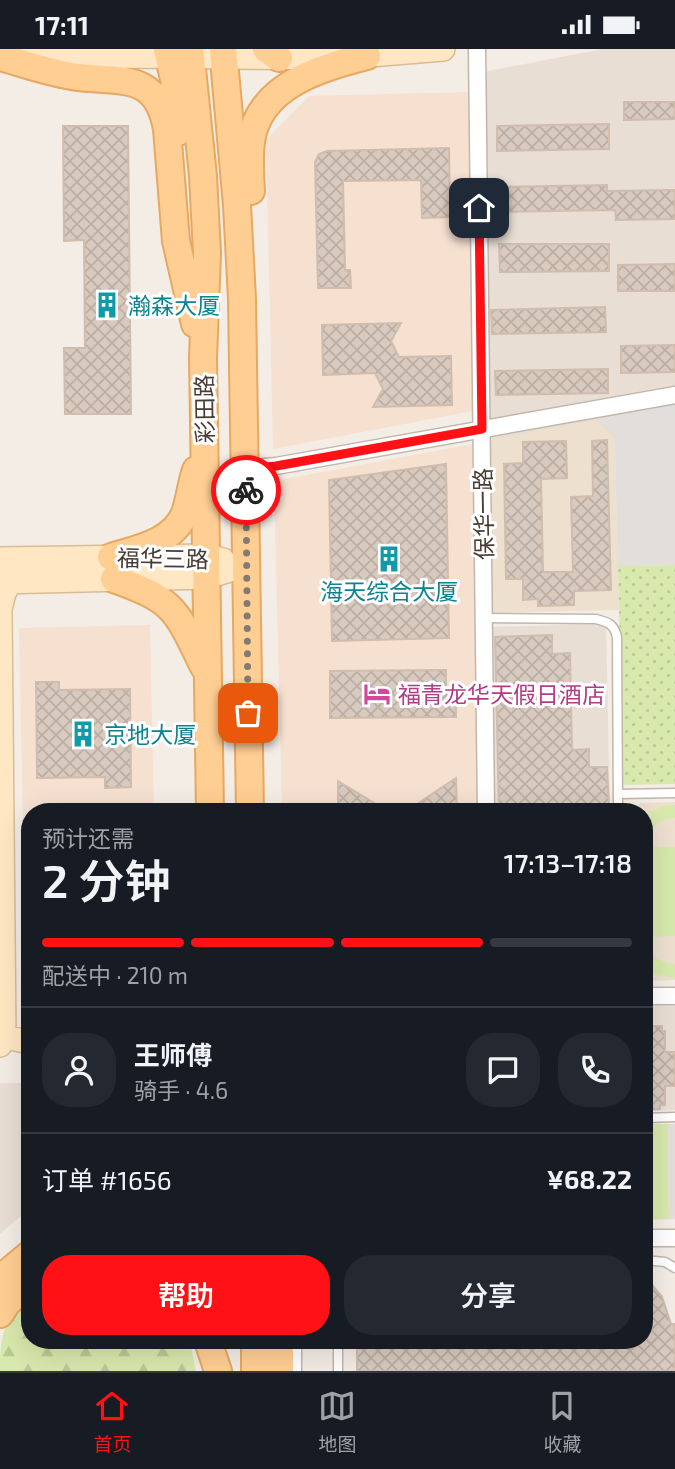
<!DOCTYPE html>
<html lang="zh">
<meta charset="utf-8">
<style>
:root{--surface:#171b24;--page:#242831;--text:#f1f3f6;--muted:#9ea1a6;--line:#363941;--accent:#ff1115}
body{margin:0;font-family:"Exo 2","Noto Sans SC",sans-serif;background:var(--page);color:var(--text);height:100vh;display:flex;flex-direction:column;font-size:26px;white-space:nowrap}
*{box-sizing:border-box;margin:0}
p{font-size:23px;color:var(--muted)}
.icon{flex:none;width:38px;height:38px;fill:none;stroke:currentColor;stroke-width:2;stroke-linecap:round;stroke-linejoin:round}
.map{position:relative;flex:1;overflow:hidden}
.side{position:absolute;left:21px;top:754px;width:632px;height:546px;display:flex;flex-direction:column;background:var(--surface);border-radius:28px;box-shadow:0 7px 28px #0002}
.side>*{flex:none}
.pin{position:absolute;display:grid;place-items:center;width:60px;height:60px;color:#fff;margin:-30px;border-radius:14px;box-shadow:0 4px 10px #0006}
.courier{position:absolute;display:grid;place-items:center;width:70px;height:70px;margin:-35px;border:5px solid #ff1115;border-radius:50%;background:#fff;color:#222;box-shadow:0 2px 9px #0007}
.summary em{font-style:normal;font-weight:600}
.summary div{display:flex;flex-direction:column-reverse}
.summary{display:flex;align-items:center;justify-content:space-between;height:119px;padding:0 21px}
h1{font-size:46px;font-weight:600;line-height:52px}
.bar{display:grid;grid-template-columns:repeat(4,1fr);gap:10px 7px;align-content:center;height:84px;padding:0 21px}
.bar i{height:9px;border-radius:5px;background:var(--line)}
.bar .active{background:var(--accent)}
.bar p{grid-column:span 4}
.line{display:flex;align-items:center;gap:18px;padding:0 21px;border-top:2px solid var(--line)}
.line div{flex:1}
.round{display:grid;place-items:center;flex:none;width:74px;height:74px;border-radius:28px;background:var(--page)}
.cta{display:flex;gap:14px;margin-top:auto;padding:14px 21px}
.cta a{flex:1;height:80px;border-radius:28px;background:var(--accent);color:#fff;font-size:28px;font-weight:600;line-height:80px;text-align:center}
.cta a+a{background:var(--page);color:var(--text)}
.status{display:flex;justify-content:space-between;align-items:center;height:49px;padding:0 35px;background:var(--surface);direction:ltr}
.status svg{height:19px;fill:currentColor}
.menu{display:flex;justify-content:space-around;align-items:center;height:98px;border-top:2px solid var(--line);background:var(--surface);font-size:19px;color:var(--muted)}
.menu a{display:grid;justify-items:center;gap:4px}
.menu .active{color:var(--accent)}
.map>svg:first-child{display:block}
.residential{fill:#e8ded4}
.commercial{fill:#f6e0d0}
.education{fill:#ede0cf}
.forest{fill:url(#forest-firs)}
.park{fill:url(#park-dots)}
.garden{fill:#d8e9ad}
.parking{fill:#e1dedb}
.building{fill:url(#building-cross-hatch);stroke:#d0bdae;stroke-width:2}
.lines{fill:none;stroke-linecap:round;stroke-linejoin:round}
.lane-casing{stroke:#c2b6ab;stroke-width:11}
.street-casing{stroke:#c2b6ab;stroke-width:19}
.secondary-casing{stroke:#d8bc96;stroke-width:26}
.primary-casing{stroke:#e7a860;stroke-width:30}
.lane{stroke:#fff;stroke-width:8}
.street{stroke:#fff;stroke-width:16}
.secondary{stroke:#ffe7c4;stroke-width:23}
.primary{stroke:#ffce93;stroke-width:26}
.done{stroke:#837b73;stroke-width:7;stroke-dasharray:0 12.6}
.route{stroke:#ff1115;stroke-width:9}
.labels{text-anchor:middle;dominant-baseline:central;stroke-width:6;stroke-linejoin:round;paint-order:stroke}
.culture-label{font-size:23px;fill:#0d838f;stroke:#fff;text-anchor:start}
.street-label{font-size:23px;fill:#463d35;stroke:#fff}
.hotel-label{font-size:23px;fill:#b23c85;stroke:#fff;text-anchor:start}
</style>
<div class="status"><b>17:11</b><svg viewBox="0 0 49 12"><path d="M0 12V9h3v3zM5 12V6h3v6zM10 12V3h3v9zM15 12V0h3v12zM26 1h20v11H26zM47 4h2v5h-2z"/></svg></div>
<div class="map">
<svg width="675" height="1322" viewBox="0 0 675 1322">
<defs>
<pattern id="forest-firs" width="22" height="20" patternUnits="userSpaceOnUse" patternTransform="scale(1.75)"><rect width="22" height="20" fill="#d8e9ad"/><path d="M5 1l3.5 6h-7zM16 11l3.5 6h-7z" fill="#bbc995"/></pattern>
<pattern id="park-dots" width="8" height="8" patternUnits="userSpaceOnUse" patternTransform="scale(1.75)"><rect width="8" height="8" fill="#d8e9ad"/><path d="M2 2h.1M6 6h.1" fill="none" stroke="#bbc995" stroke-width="1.8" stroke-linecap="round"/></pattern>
<pattern id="building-cross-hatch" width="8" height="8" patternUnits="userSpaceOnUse" patternTransform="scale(1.75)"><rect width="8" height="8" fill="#d8cabe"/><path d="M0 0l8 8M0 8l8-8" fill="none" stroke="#bbaea4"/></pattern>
</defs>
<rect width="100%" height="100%" fill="#f3ede6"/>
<path class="residential" d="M603 0H675V516L618 517 615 389 485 392 483 23Z
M606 575 610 763H494L489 578Z
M644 957H675V1061L644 1062Z
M0 1034H30V1159L0 1185Z"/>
<path class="commercial" d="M469 43 473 362 273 400 266 91 309 47Z
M473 395 477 763H282L274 432Z
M150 576 154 763H30V777H23L19 579Z"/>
<path class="education" d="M596 371 615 389 619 561 489 564 485 392Z
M675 753V931L644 932V763H632L640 754Z"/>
<path class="forest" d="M30 1244V1292H190L196 1322H0C0 1279 4 1277 30 1244Z"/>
<path class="park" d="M675 516V735L623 736 618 517Z"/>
<path class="garden" d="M665 756H675V769C660 770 650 776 644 790V766Z
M644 798H675V887L645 888C648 905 658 914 675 915V929L657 926 644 917Z
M644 1075H668L669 1170 644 1171Z"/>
<path class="parking" d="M675 356V516L618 517 615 389 596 371Z
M668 1075H675V1170H669Z"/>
<path class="building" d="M624 53H675V70L624 71Z
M609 75V100L497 102V77Z
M63 77H128L131 365H65L64 299H85L84 191 64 192Z
M449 99 450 168 422 169 421 131 343 132 345 221H350L351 239H318L315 113 319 105 327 102Z
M607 136V142L675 141V170L616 171 615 161 497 163 496 138Z
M499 195H609V222L500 223Z
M675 215V242H618V216Z
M605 258 606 283 492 285 491 261Z
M401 274 391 292 399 308 451 307 452 356 373 358 383 340 375 324 323 326 322 276Z
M675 296V323L621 324V297Z
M608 320V344L496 346 495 322Z
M607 391 611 541 574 542V556L538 557V550L523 551V530H506L504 415 523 414V393L566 392 567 429 541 430 543 523H573L571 448 593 447 592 392Z
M446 415 449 589 332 592 329 431Z
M552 586V605L570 604 572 701 589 700V718H607L609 758 590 759V763H499L495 588Z
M446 621V638H456V668L330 669V622Z
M36 633H59V641L130 640 131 738 105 739V728L37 729Z
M456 729 457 763H405Z
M338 732 389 763H338Z
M646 977H662V982H665V1003H675V1037H665V1056H660V1060L647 1061 646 1046H644Z
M644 1226 662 1248 671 1275H675V1322H357V1292H644Z"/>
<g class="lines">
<g class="lane-casing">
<path id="lane" d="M484 569 596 570C608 573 614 575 617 588L618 763
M618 745 675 744
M644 1069 675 1068
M644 1211 665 1213 675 1219
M297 1292V1322
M338 1292V1322"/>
</g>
<g class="street-casing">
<path id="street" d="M477 0 486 763
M245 420 276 417 675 346
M644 947H675
M644 1189H675"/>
</g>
<g class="secondary-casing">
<path id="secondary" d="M17 9 142 7 334 9 443 0
M0 510 207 507 223 511
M0 533 207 528 246 516
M0 987 30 993
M0 996 4 988 0 560 4 544 11 532"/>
</g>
<g class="primary-casing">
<path id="primary" d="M167 0 174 30 178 83
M190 0 203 127 207 204 203 309 210 763
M223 0 237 156 242 250 250 763
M266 0 279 9
M4 9C28 16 53 25 79 28 123 33 157 24 167 80L176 192 195 275
M251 142C250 126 249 109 251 93 258 36 321 19 367 7
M111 508C137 500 174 493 185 464 190 450 191 435 196 421
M114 530C176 552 176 561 204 618
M0 1230 30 1205
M0 1265 7 1254 30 1234
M208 1292 218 1322
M255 1292V1322
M280 1322V1292"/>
</g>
<use href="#lane" class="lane"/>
<use href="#street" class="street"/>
<use href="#secondary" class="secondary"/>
<use href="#primary" class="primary"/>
</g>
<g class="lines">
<path class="done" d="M246 441 248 664"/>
<path class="route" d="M246 441V420L276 417 482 380 479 159"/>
</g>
<defs>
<g id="building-bare" transform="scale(2.1)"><path d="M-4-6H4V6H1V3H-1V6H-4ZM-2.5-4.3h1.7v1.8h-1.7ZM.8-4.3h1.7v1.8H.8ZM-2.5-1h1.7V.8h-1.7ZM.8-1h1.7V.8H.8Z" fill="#0f9aa8" stroke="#fff" stroke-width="2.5" paint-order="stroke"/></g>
<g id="hotel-bare" transform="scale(2.1)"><path d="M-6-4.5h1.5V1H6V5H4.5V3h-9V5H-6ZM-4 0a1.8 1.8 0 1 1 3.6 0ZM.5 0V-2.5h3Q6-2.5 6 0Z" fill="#d1479c" stroke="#fff" stroke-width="2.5" paint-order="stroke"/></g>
</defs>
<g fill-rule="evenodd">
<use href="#building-bare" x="107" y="256"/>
<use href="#building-bare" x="389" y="510"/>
<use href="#hotel-bare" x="377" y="645"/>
<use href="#building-bare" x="83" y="685"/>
</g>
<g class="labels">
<g class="culture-label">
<text x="128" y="256">瀚森大厦</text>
<text x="389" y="542" text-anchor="middle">海天综合大厦</text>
<text x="104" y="685">京地大厦</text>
</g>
<g class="street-label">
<text transform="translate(204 360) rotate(-91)">彩田路</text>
<text transform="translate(483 465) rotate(-91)">保华一路</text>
<text transform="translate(163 509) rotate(1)">福华三路</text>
</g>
<g class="hotel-label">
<text x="398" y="645">福青龙华天假日酒店</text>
</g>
</g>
</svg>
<div class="pin" style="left:248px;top:664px;background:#ea580c"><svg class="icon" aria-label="bag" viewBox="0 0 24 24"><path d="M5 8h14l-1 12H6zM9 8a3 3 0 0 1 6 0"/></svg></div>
<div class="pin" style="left:479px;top:159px;background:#1f2937"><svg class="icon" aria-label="home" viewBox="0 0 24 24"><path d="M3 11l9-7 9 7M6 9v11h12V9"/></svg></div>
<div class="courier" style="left:246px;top:441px"><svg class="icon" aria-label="bike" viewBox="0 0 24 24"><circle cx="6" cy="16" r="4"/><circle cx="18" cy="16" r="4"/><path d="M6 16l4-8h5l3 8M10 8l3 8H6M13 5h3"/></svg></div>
<section class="side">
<div class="summary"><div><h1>2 分钟</h1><p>预计还需</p></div><em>17:13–17:18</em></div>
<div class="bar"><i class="active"></i><i class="active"></i><i class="active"></i><i></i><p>配送中 · 210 m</p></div>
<div class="line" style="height:126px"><a class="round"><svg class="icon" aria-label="person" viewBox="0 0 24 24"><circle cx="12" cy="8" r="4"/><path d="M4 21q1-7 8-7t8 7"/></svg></a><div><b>王师傅</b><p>骑手 · 4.6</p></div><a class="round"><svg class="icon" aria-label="chat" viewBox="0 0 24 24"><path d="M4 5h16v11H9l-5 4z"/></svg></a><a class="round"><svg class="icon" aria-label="phone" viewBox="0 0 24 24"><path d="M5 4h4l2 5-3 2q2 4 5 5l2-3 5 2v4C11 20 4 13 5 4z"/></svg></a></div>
<div class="line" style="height:91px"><div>订单 #1656</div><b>¥68.22</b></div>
<div class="cta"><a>帮助</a><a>分享</a></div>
</section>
</div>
<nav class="menu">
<a class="active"><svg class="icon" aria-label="home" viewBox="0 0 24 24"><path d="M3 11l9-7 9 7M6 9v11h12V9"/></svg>首页</a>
<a><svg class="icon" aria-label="map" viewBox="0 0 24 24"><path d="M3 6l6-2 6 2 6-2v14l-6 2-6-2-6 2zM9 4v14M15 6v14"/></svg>地图</a>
<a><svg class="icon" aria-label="saved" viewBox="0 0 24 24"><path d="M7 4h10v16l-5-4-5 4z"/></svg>收藏</a>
</nav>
